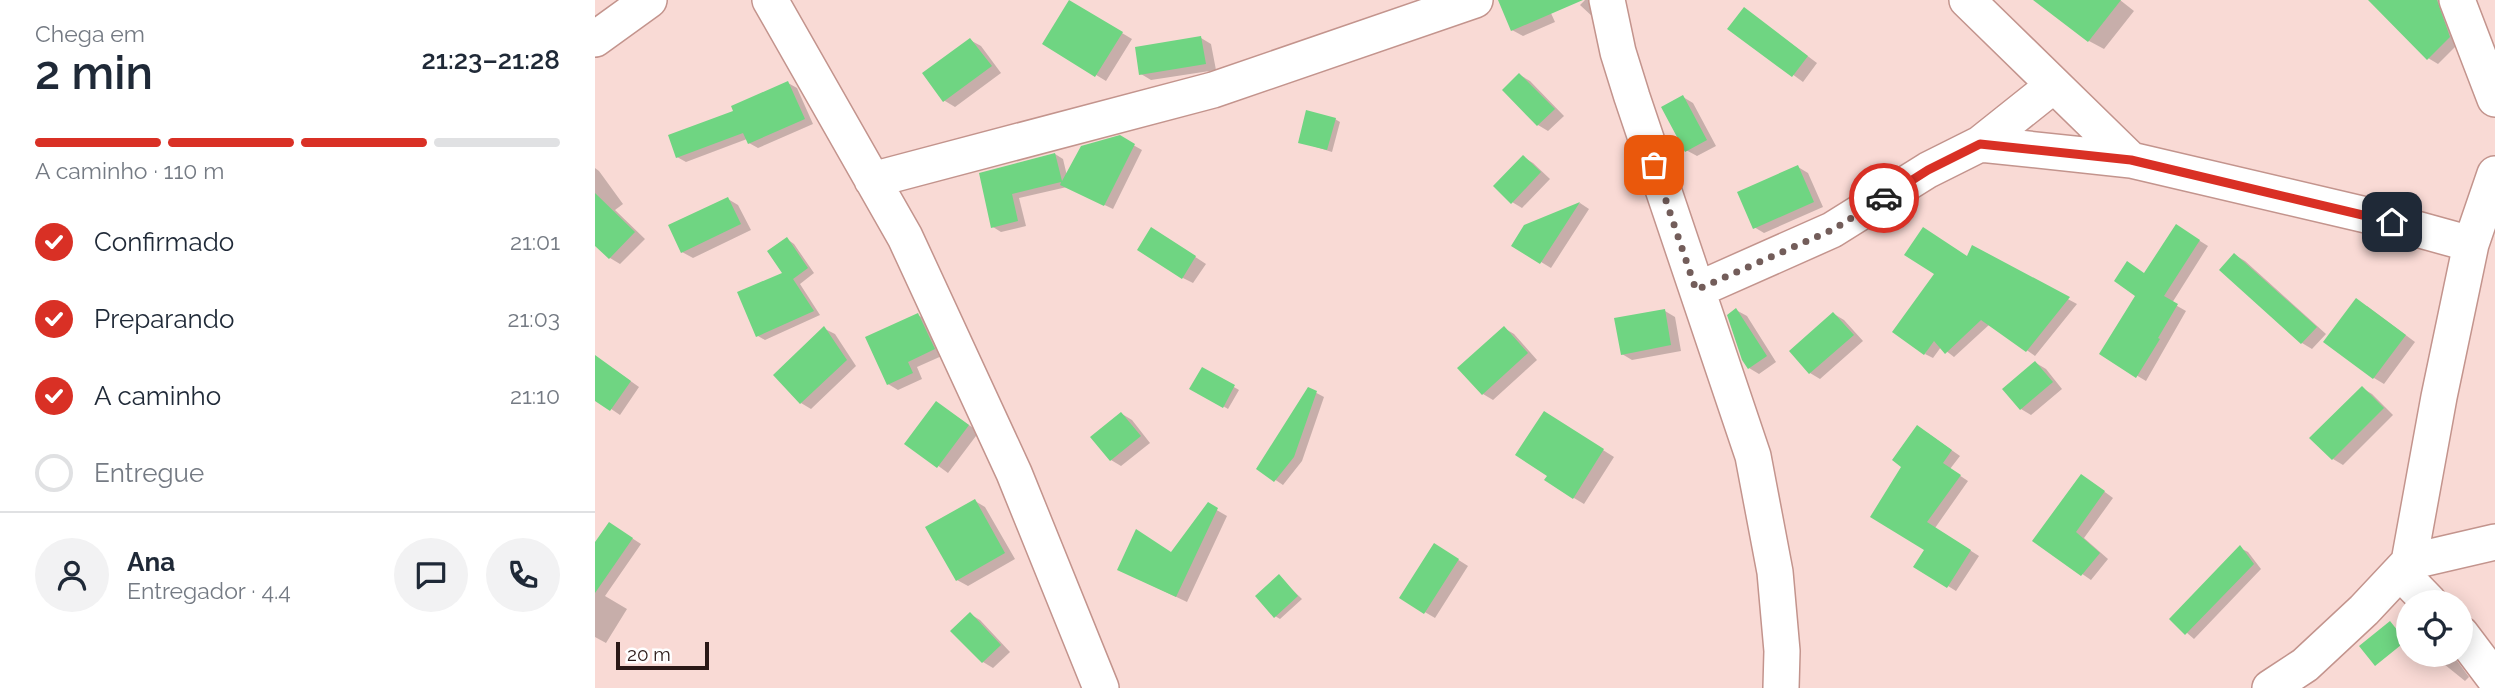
<!DOCTYPE html>
<html lang="pt">
<meta charset="utf-8">
<style>
:root{--surface:#fff;--page:#f2f2f3;--text:#1f2937;--muted:#747a83;--line:#e0e1e3;--accent:#d93025}
body{margin:0;font-family:Raleway,sans-serif;background:var(--page);color:var(--text);height:100vh;display:flex;flex-direction:column;font-size:26px;white-space:nowrap}
*{box-sizing:border-box;margin:0}
p{font-size:23px;color:var(--muted)}
.icon{flex:none;width:38px;height:38px;fill:none;stroke:currentColor;stroke-width:2;stroke-linecap:round;stroke-linejoin:round}
.map{position:relative;flex:1;overflow:hidden}
.sheet{display:flex;flex-direction:column;background:var(--surface);width:595px}
.sheet>*{flex:none}
.fabs{position:absolute;left:1801px;top:590px;display:grid;gap:14px}
.fabs a{display:grid;place-items:center;width:77px;height:77px;border-radius:50%;background:var(--surface);box-shadow:0 4px 18px #0003;font-size:35px}
.scale{position:absolute;left:21px;bottom:18px;width:93px;box-sizing:border-box;padding-left:7px;border:4px solid #2b1917;border-top:0;font-size:19px;line-height:24px;white-space:nowrap;color:#2b1917;-webkit-text-stroke:5px #fff;paint-order:stroke}
.pin{position:absolute;display:grid;place-items:center;width:60px;height:60px;color:#fff;margin:-30px;border-radius:14px;box-shadow:0 4px 10px #0006}
.courier{position:absolute;display:grid;place-items:center;width:70px;height:70px;margin:-35px;border:5px solid #d93025;border-radius:50%;background:#fff;color:#222;box-shadow:0 2px 9px #0007}
.summary em{font-style:normal;font-weight:600}
.summary div{display:flex;flex-direction:column-reverse}
.summary{display:flex;align-items:center;justify-content:space-between;height:119px;padding:0 35px}
h1{font-size:46px;font-weight:600;line-height:52px}
.bar{display:grid;grid-template-columns:repeat(4,1fr);gap:10px 7px;align-content:center;height:84px;padding:0 35px}
.bar i{height:9px;border-radius:5px;background:var(--line)}
.bar .current{background:var(--accent)}
.bar p{grid-column:span 4}
.line{display:flex;align-items:center;gap:18px;padding:0 35px;border-top:2px solid var(--line)}
.line div{flex:1}
.round{display:grid;place-items:center;flex:none;width:74px;height:74px;border-radius:37px;background:var(--page)}
ol{padding:0 35px;list-style:none}
li{display:flex;align-items:center;gap:21px;height:77px}
li p{margin-inline-start:auto}
li .icon{padding:7px;border-radius:50%;background:var(--accent);color:#fff;stroke-width:4}
li:last-child{color:var(--muted)}
li i{width:38px;height:38px;border:4px solid var(--line);border-radius:50%}
main{display:flex;flex:1;min-height:0}
.map>svg:first-child{display:block}
.shadow{fill:#0003}
.building{fill:#6fd582}
.lines{fill:none;stroke-linecap:round;stroke-linejoin:round}
.minor-casing{stroke:#c3948d;stroke-width:38}
.minor{stroke:#fff;stroke-width:35}
.done{stroke:#735d5a;stroke-width:7;stroke-dasharray:0 12.6}
.route{stroke:#d93025;stroke-width:9}
</style>
<main>
<section class="sheet">
<div class="summary"><div><h1>2 min</h1><p>Chega em</p></div><em>21:23–21:28</em></div>
<div class="bar"><i class="current"></i><i class="current"></i><i class="current"></i><i></i><p>A caminho · 110 m</p></div>
<ol>
<li><svg class="icon" aria-label="check" viewBox="0 0 24 24"><path d="M5 12l5 5 9-10"/></svg>Confirmado<p>21:01</p></li>
<li><svg class="icon" aria-label="check" viewBox="0 0 24 24"><path d="M5 12l5 5 9-10"/></svg>Preparando<p>21:03</p></li>
<li><svg class="icon" aria-label="check" viewBox="0 0 24 24"><path d="M5 12l5 5 9-10"/></svg>A caminho<p>21:10</p></li>
<li><i></i>Entregue</li>
</ol>
<div class="line" style="height:126px"><a class="round"><svg class="icon" aria-label="person" viewBox="0 0 24 24"><circle cx="12" cy="8" r="4"/><path d="M4 21q1-7 8-7t8 7"/></svg></a><div><b>Ana</b><p>Entregador · 4.4</p></div><a class="round"><svg class="icon" aria-label="chat" viewBox="0 0 24 24"><path d="M4 5h16v11H9l-5 4z"/></svg></a><a class="round"><svg class="icon" aria-label="phone" viewBox="0 0 24 24"><path d="M5 4h4l2 5-3 2q2 4 5 5l2-3 5 2v4C11 20 4 13 5 4z"/></svg></a></div>
</section>
<div class="map">
<svg width="1900" height="688" viewBox="0 0 1900 688">
<rect width="100%" height="100%" fill="#f9dad5"/>
<path class="shadow" d="M915 0H950L960 22 928 36 917 30Z
M990 0H997L999 18 985 5Z
M1441 0H1525L1539 11 1509 49 1494 41Z
M1792 0H1854L1864 43 1843 64 1833 58Z
M475 2 537 39 511 81 449 43Z
M1159 16 1222 63 1208 82 1135 29Z
M606 38 616 44 621 70 556 80 546 74Z
M375 40 386 46 406 73 360 107 350 101 329 74Z
M925 75 935 81 969 116 953 131 943 125Z
M193 83 202 88 218 124 163 148 154 143 152 139 91 162 82 157 141 112Z
M1088 97 1098 103 1121 146 1102 156 1091 150Z
M740 119 745 122 737 152 705 142Z
M524 137 547 150 518 209 472 187 424 198 431 226 406 232 398 227 386 174 460 154 468 159 472 176Z
M928 157 938 163 955 179 927 208 917 202Z
M1203 167 1213 173 1228 207 1169 233 1159 227Z
M0 168 4 171 28 204 20 210 50 239 25 264 15 258 0 244Z
M133 199 143 205 156 230 98 258 87 252Z
M985 203 994 209 956 268 918 245 930 226Z
M1581 226 1613 246 1577 303 1591 311 1551 381 1506 354 1543 295 1550 275Z
M567 235 611 264 598 283 588 278Z
M192 239 199 244 219 273 205 284 225 315 170 340 163 336 190 274Z
M1378 248 1482 304 1440 356 1395 324 1359 357 1346 347 1338 358 1330 354Z
M1640 255 1650 261 1731 334 1717 349 1707 343 1626 270Z
M1772 306 1820 342 1789 384 1779 378Z
M1141 310 1152 316 1181 362 1164 374 1154 368Z
M1070 311 1080 317 1086 351 1037 360 1027 354Z
M1239 314 1249 320 1268 341 1225 379 1215 373Z
M323 315 333 321 349 355 322 367 327 379 303 390 293 384Z
M909 328 919 334 942 360 898 400 888 394Z
M230 329 240 334 261 366 216 409 206 403Z
M1441 363 1451 369 1467 389 1436 415 1426 409Z
M13 365 44 387 25 415 0 398V366Z
M608 369 644 390 633 409 597 388Z
M1767 388 1777 394 1798 415 1748 465 1738 459Z
M714 389 729 397 707 461 688 485 664 469Z
M342 403 384 432 353 473 312 443Z
M527 414 537 420 555 443 526 466 516 460Z
M959 419 1019 457 989 504 979 498 954 475Z
M1331 432 1365 456 1355 469 1373 481 1340 528 1384 556 1361 591 1321 566 1331 550 1308 466Z
M1495 481 1518 498 1489 538 1513 559 1496 580 1439 541Z
M380 501 390 507 420 559 373 586 362 580Z
M613 505 632 516 592 602 535 575 577 554Z
M23 529 46 544 10 596 32 609 11 643 0 637V545Z
M840 545 873 566 840 618 806 598Z
M1645 548 1653 552 1666 569 1599 639 1576 619Z
M684 577 707 599 685 619 680 616Z
M375 614 385 620 415 652 398 668 388 662 358 631Z
M1848 654H1857L1874 677 1870 681 1844 660Z"/>
<path class="building" d="M474 0 528 32 500 77 447 44Z
M903 0H988L916 31Z
M1438 0H1526L1493 42Z
M1773 0H1842L1855 37 1832 60Z
M1149 7 1213 56 1197 77 1132 29Z
M606 36 611 64 544 75 540 47Z
M375 38 397 66 348 102 327 73Z
M924 73 960 109 942 126 907 90Z
M193 81 210 119 153 144 148 133 81 158 73 135 138 111 136 106Z
M1088 95 1112 140 1090 152 1066 107Z
M711 110 741 118 732 150 703 143Z
M525 135 540 144 509 206 465 185 466 182 417 194 423 221 396 228 384 173 460 153 467 181 486 146Z
M928 155 946 172 916 204 898 186Z
M1203 165 1219 202 1158 229 1142 192Z
M0 193 40 232 14 259 0 246Z
M133 197 146 224 86 253 73 225Z
M985 202 945 264 916 246 929 225Z
M1581 224 1605 240 1569 296 1583 304 1563 338 1565 339 1541 378 1504 354 1540 296 1519 281 1532 261 1549 273Z
M556 227 601 256 587 279 542 250Z
M1328 227 1372 256 1377 245 1475 297 1431 352 1386 320 1350 354 1339 341 1329 355 1297 332 1339 274 1309 255Z
M192 237 213 268 198 279 219 311 161 337 142 292 187 273 172 251Z
M1639 253 1722 327 1706 344 1624 270Z
M1761 298 1811 335 1778 379 1728 342Z
M1141 308 1172 356 1153 369 1147 360 1132 315Z
M1070 309 1076 345 1026 355 1019 318Z
M1238 312 1259 335 1214 374 1194 351Z
M323 313 340 349 313 362 318 373 292 385 270 337Z
M229 326 252 360 205 404 178 375Z
M909 326 933 353 887 395 862 368Z
M0 355 36 381 15 411 0 401Z
M1440 361 1458 382 1425 410 1407 389Z
M607 367 640 385 628 408 594 389Z
M1767 386 1789 408 1737 460 1714 438Z
M713 387 722 391 699 457 679 482 661 469Z
M341 401 374 425 342 468 309 444Z
M949 411 1009 449 978 499 949 480 952 476 920 455Z
M526 412 546 436 515 461 495 437Z
M1322 425 1357 450 1348 463 1366 475 1332 522 1376 550 1352 588 1318 567 1329 550 1275 517 1306 467 1297 460Z
M1486 474 1510 491 1481 532 1505 553 1486 576 1437 541Z
M380 499 410 553 361 581 330 527Z
M613 502 623 508 581 597 522 570 541 529 576 552Z
M14 522 38 538 0 593V542Z
M839 543 864 559 829 614 804 598Z
M1645 545 1659 564 1590 635 1574 619Z
M684 574 703 596 679 618 660 596Z
M375 612 406 645 387 663 355 631Z
M1795 621 1811 641 1780 666 1764 646Z"/>
<g class="lines">
<g class="minor-casing">
<path id="minor" d="M175 0 310 237 419 473 506 688
M1012 0 1023 52 1037 97 1158 456 1180 572 1187 651 1186 688
M1372 0 1536 160
M1862 0 1900 99
M0 39 54 0
M1385 144 1459 85
M277 180 618 90 880 0
M1102 290 1237 230 1333 170 1385 144 1536 160 1771 215 1876 244
M1814 562 1900 542
M1805 572 1834 602
M1866 634 1900 679
M1675 688 1710 665 1769 610 1814 562 1844 397 1876 244 1900 174"/>
</g>
<use href="#minor" class="minor"/>
</g>
<g class="lines">
<path class="done" d="M1059 165 1101 290 1237 230 1289 198"/>
<path class="route" d="M1289 198 1333 170 1385 144 1536 160 1797 222"/>
</g>
</svg>
<div class="fabs">
<a><svg class="icon" aria-label="locate" viewBox="0 0 24 24"><circle cx="12" cy="12" r="6"/><path d="M12 2v4M12 18v4M2 12h4M18 12h4"/></svg></a>
</div>
<div class="scale">20 m</div>
<div class="pin" style="left:1059px;top:165px;background:#ea580c"><svg class="icon" aria-label="bag" viewBox="0 0 24 24"><path d="M5 8h14l-1 12H6zM9 8a3 3 0 0 1 6 0"/></svg></div>
<div class="pin" style="left:1797px;top:222px;background:#1f2937"><svg class="icon" aria-label="home" viewBox="0 0 24 24"><path d="M3 11l9-7 9 7M6 9v11h12V9"/></svg></div>
<div class="courier" style="left:1289px;top:198px"><svg class="icon" aria-label="car" viewBox="0 0 24 24"><path d="M5 17H2v-5l4-1 3-4h7l3 4 3 1v5h-3M9 17h6M6 11h13"/><circle cx="7" cy="17" r="2"/><circle cx="17" cy="17" r="2"/></svg></div>
</div>
</main>
